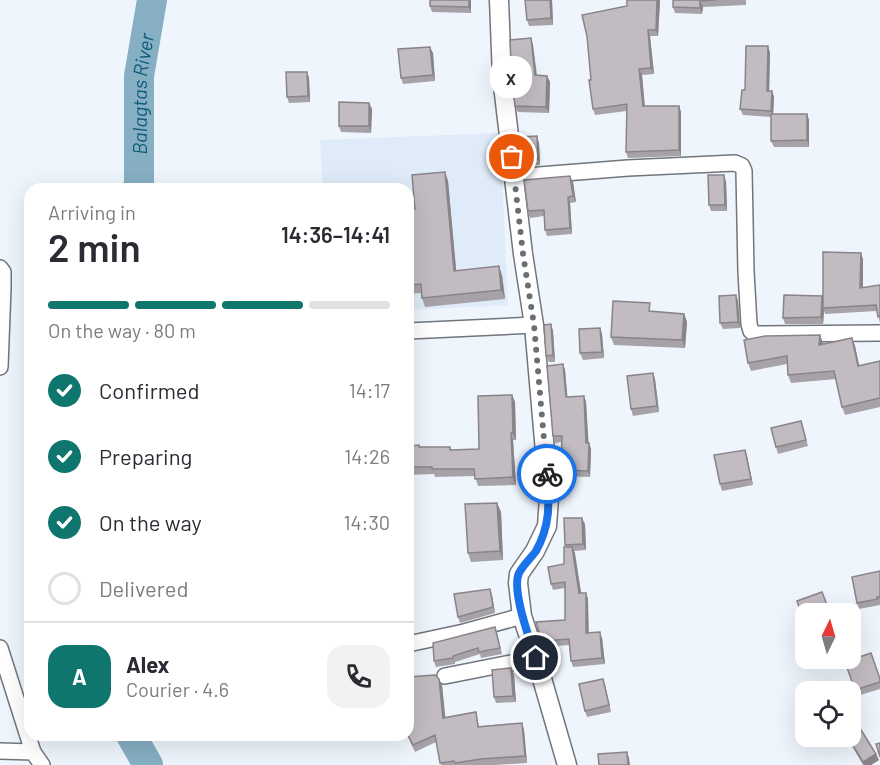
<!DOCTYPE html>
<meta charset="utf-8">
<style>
:root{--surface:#fff;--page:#f2f2f3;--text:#2b2b33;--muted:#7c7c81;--line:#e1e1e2;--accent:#0f766e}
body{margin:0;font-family:Barlow,sans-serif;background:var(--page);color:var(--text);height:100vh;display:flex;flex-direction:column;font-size:22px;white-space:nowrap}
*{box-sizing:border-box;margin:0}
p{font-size:20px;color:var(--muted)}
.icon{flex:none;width:33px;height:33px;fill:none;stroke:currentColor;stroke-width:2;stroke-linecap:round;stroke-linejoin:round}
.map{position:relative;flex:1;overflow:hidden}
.sheet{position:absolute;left:24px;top:183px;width:390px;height:558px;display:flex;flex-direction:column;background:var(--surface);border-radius:18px;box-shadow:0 6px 24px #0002}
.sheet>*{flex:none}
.needle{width:39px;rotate:5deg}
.fabs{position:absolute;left:795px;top:603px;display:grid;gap:12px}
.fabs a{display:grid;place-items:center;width:66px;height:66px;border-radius:12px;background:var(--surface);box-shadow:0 6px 24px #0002;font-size:30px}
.pin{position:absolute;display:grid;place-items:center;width:51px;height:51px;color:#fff;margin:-26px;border:3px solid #fff;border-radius:50%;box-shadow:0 2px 6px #0007}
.courier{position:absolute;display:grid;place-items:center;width:60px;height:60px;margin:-30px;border:4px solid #1a73e8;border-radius:50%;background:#fff;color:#222;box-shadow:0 2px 8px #0007}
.bubble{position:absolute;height:42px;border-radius:18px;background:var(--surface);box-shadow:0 6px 24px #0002;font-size:20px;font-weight:600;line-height:42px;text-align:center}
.headline em{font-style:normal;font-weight:600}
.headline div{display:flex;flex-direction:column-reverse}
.headline{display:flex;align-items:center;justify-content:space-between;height:102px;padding:0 24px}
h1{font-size:39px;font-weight:600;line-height:45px}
.bar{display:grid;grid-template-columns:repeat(4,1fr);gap:9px 6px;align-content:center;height:72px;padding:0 24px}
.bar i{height:8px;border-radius:4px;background:var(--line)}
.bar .on{background:var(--accent)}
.bar p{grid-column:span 4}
.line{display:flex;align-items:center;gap:15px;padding:0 24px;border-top:2px solid var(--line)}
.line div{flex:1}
.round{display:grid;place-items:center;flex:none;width:63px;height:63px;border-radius:18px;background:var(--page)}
ol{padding:0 24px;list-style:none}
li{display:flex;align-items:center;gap:18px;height:66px}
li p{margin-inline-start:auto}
li .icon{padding:6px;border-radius:50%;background:var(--accent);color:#fff;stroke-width:4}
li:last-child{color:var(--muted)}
li i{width:33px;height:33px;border:3px solid var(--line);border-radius:50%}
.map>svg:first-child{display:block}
.built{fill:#dfebf8}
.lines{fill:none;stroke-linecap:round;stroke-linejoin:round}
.river{stroke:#86afc3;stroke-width:30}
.minor-casing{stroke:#70767c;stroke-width:18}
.tertiary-casing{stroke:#70767c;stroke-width:21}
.minor{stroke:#fff;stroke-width:15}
.tertiary{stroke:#fff;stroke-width:18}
.wall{fill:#a7a2a7}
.shaded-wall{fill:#888488}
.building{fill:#c2bcc2;stroke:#888488;stroke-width:1.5}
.done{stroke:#6b6f74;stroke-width:6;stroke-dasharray:0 10.8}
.route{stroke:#1a73e8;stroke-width:8}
.labels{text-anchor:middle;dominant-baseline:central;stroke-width:4.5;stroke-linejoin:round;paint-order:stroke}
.water-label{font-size:20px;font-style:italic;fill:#0c5b78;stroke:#eef5fc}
</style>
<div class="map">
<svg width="880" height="765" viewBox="0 0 880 765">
<rect width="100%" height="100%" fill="#eef5fc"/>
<path class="built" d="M500 133 508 305 408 310V189H323L320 140Z"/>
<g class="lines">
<g class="river">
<path id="s1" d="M137 189 139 187V76L152 0"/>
<path d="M131 735 148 765"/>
</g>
<g class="minor-casing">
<path id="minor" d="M514 177 628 168 735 163 742 166 744 171 746 272 749 324 751 331 754 334 880 333
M0 268 3 272V288L0 367
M408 331 534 325
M408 644 464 632 522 616
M0 648 33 752 42 765
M445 676 536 658
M0 751 33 752"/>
</g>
<g class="tertiary-casing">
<path id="tertiary" d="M499 0 502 77 523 254 534 325 549 498 547 526 535 551 519 574 518 583 522 616 536 658 567 765"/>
</g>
<use href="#minor" class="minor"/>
<use href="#tertiary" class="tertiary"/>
</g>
<path class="wall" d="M430 0H471V13L432 12 430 6Z
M552 0 553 25 529 26 527 20Z
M627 0H660L658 36H650L654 74 642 75 645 106H679L681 112V156L628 158 626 152 627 111 595 115 593 109 627 6Z
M673 0H746V5L703 7 702 14 675 13 673 7Z
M531 38 533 45 537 75 547 76 550 82 549 113 518 112 515 106 514 70 511 64Z
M768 46 770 53 769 91H772L774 97 773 114H807L809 120V147H774L771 141V117L743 115 740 109 745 90Z
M433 53 435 81 403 84 401 78Z
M307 72 309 78 310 102 289 103 287 97Z
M369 103 372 109 371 133 341 132 339 126Z
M539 143 540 165 524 166 522 160Z
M445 172 448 181 456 270 502 275 505 299 425 307 422 298 421 293 408 294V210L415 209Z
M726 181 727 211H711L709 205Z
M573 182 576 202 570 203 572 234 547 236 545 230 544 216 530 218 528 211Z
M863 259V288L880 285V323L877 311 825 314 824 311 823 324H785L783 318 822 296Z
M736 295 738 301 740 328 723 329 720 323Z
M653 312 684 314 687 322 685 348 614 345 611 337Z
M551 324 553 331 555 362H549L546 356Z
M600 328 602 334 604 358 583 360 580 353Z
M820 335 823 344 852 338 855 346 859 366 880 361V407L845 415 842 407 836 379 791 383 788 375 787 364 751 371 748 363Z
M563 364 565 370 567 397 584 396 586 402 588 443 591 449 590 477 563 476 561 470 562 442 555 443 553 436Z
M653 373 655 379 659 412 633 416 631 409Z
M512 395 515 402 516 440H513L516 485 478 486 475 476 435 477 434 474 408 475V446L420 447H450L452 450 479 449Z
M803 427 808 446 778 454 776 447Z
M747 456 753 485 722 491 720 484Z
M497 503 501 512 503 560 471 562 468 553Z
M585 524 586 550 574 551 581 593H586L588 599V633L602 638 605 664 573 667 571 661 570 645 544 647 536 622 565 620V588L553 590 551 584 564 564 566 547 565 545Z
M880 571V605L859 609 857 603Z
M490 589 492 595 495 613 460 623 458 617Z
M822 592 830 614H806V624L797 601Z
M497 633 502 654 481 658 480 654 455 662V664L436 667 434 661Z
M845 662 880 678V689L857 696Z
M511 668 514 675 516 702 496 703 494 697Z
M439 679 442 685 445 718 476 712 479 726 522 723 524 730 527 763 494 765H441L436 742 415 752 407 735Z
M605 685 611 712 587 717 585 711Z
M846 736H850L876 754 879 760 871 765H863Z"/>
<path class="shaded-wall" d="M469 0H471V13L469 7Z
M550 0H552L553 25 551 18Z
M657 0H660L658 36 656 30Z
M700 1 703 7 702 14 700 8Z
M648 30 650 36 654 74 651 68Z
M531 38 533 45 537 81 535 75Z
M768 46 770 53 769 97 767 91Z
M430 47 433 53 435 81 433 75Z
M639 69 642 75 645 112 643 106Z
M307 72 309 78 310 102 308 96Z
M547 76 550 82 549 113 546 107Z
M772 91 774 97 773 117 771 111Z
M369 103 372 109 371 133 369 126Z
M679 106 681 112V156L679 150Z
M807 114 809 120V147L807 140Z
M537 136 539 143 540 165 538 159Z
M445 172 448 181 457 279 454 271Z
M724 175 726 181 727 211 725 205Z
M570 176 573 182 576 202 573 196Z
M568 197 570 203 572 234 570 228Z
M861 253 863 259V294L860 288Z
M499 266 502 275 505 299 501 290Z
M736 295 738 301 740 328 738 322Z
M822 296 823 308 824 311 823 324 821 317Z
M684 314 687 322 685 348 682 340Z
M551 324 553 331 555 362 553 355Z
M600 328 602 334 604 358 602 352Z
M820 335 823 343 822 353 819 345Z
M852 338 855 346 861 374 858 366Z
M563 364 565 370 568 403 566 397Z
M653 373 655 379 659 412 657 406Z
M512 395 515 402 516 440 513 433Z
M584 396 586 402 589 449 586 443Z
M511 433 513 440 516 485 513 477Z
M589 443 591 449 590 477 588 471Z
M745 450 747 456 753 485 751 479Z
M497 503 501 512 503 560 500 551Z
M582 518 585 524 586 550 583 544Z
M572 547 575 553 582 599 579 593Z
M490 589 492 595 495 613 493 607Z
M586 593 588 599 589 639 586 633Z
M600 632 602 638 605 664 602 658Z
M511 668 514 675 516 702 513 696Z
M439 679 442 685 446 724 443 718Z
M603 679 605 685 611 712 609 705Z
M522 723 524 730 527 763 525 756Z
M627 752 629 758 630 765H628Z
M876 754 879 760 871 765H864L863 762Z"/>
<path class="building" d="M430 0H469V7L430 6Z
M525 0H550L551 18 527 20Z
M627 0H657L656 30H648L651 68 639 69 643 106H679V150L626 152 627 104 593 109 589 80H591L587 36 582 15 627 6Z
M673 0H715L700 1V8L673 7Z
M531 38 535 75 547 76 546 107 515 106 513 89 514 64H511L510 40Z
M746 46H768L767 91H772L771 111 740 109 742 90H745Z
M430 47 433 75 401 78 398 49Z
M286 72H307L308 96 287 97Z
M339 102 369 103V126H339Z
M771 114H807V140L771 141Z
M537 136 538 159 522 160 519 137Z
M445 172 454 271 499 266 501 290 422 298 421 284 408 285V210L415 209 412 175Z
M708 175H724L725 205H709Z
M570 176 573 196 568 197 570 228 545 230 544 210 528 211 524 180Z
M823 252 861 253 860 288 880 285V316L878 317 876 305 823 308Z
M736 295 738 322 720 323 719 296Z
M784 295 822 296 821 317 783 318Z
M613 301 650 303 649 311 684 314 682 340 611 337Z
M551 324 553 355 546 356 544 325Z
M600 328 602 352 580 353 579 329Z
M820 335 819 345 852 338 858 366 880 361V398L842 407 834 371 788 375 787 356 748 363 744 340 765 336Z
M563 364 566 397 584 396 586 443H589L588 471 561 470 562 436H553L547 366Z
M653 373 657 406 631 409 627 376Z
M512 395 513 433H511L513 477 475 479 474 469H432V467H408V446L419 445V447H450V450L479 449 478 396Z
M801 421 806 440 776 447 771 428Z
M745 450 751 479 720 484 714 455Z
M497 503 500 551 468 553 465 504Z
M564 518H582L583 544 565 545Z
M564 547H572L579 593H586V633L600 632 602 658 571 661 569 639 542 641 536 622 565 620V582L551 584 548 567 564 564Z
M880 571V597H877L878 599 857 603 852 577Z
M490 589 493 607 458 617 454 594Z
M822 592 829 610 818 614H806V618L803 619 797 601Z
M495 627 500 648 479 652 478 648 453 656V658L434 661 433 643Z
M871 653 880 679V682L855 690 845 662Z
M511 668 513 696 494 697 492 670Z
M435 675 439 679 443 718 476 712 478 727 522 723 525 756 481 759 455 763 454 761 440 763 435 735 413 745 408 735V677Z
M603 679 609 705 585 711 579 684Z
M850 712 876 754 863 762 847 736H850Z
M880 743V757L876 744Z
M627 752 628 765H599L598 754Z"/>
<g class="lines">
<path class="done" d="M512 157 523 254 534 325 547 474"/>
<path class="route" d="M536 658C530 641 511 590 519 573 523 565 531 558 536 551 551 524 549 503 547 474"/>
</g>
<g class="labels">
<g class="water-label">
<text stroke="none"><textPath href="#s1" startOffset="96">Balagtas River</textPath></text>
</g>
</g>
</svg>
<div class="fabs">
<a><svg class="needle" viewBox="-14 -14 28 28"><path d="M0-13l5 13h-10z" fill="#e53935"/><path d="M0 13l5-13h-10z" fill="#7c7c81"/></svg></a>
<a><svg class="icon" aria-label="locate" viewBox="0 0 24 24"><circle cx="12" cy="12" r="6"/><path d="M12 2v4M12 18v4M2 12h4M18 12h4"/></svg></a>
</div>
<div class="pin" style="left:512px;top:157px;background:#ea580c"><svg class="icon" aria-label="bag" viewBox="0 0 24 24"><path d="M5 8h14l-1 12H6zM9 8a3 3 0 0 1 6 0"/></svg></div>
<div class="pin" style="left:536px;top:658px;background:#1f2937"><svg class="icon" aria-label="home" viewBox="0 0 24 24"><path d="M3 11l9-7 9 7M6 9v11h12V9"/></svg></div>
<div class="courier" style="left:547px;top:474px"><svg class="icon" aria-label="bike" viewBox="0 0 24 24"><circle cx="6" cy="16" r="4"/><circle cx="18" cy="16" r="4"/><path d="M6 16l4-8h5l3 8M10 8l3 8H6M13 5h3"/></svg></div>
<div class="bubble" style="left:490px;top:56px;width:42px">x</div>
<section class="sheet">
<div class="headline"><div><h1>2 min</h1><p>Arriving in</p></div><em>14:36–14:41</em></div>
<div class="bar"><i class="on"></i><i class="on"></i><i class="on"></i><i></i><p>On the way · 80 m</p></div>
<ol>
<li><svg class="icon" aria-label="check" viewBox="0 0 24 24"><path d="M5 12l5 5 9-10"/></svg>Confirmed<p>14:17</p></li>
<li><svg class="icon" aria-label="check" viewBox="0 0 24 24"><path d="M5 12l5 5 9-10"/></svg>Preparing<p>14:26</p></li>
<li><svg class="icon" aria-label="check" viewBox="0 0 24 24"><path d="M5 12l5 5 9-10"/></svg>On the way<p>14:30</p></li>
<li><i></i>Delivered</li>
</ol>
<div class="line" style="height:108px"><b class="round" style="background:var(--accent);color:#fff">A</b><div><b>Alex</b><p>Courier · 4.6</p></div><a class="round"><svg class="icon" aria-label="phone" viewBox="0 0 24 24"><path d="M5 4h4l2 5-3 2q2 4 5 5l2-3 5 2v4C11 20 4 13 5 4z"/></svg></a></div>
</section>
</div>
